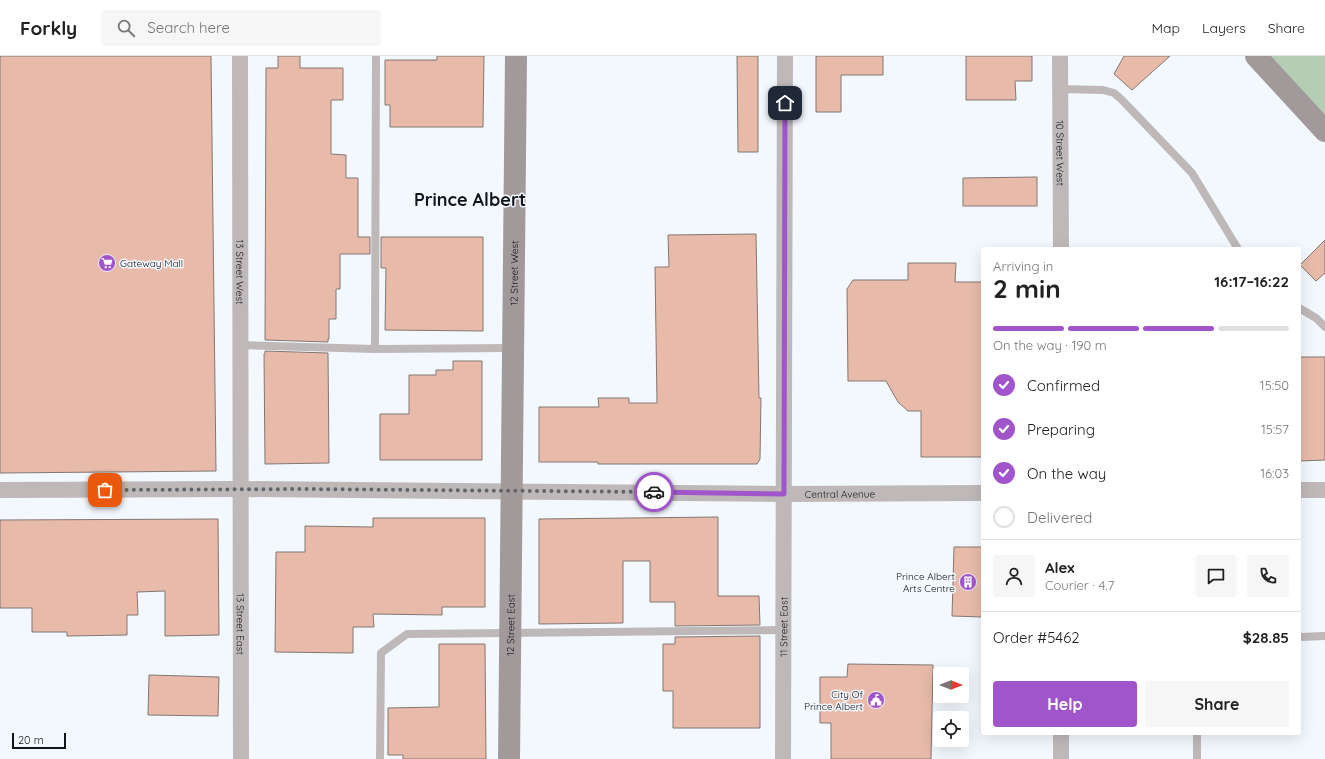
<!DOCTYPE html>
<meta charset="utf-8">
<style>
:root{--surface:#fff;--page:#f6f6f6;--text:#222;--muted:#767676;--line:#e0e0e0;--accent:#a056ca}
body{margin:0;font-family:Quicksand,sans-serif;background:var(--page);color:var(--text);height:100vh;display:flex;flex-direction:column;font-size:15px;white-space:nowrap}
*{box-sizing:border-box;margin:0}
p{font-size:13px;color:var(--muted)}
.icon{flex:none;width:22px;height:22px;fill:none;stroke:currentColor;stroke-width:2;stroke-linecap:round;stroke-linejoin:round}
.map{position:relative;flex:1;overflow:hidden}
.panel{position:absolute;left:981px;top:191px;width:320px;height:488px;display:flex;flex-direction:column;background:var(--surface);border-radius:4px;box-shadow:0 4px 16px #0002}
.panel>*{flex:none}
.needle{width:26px;rotate:90deg}
.fabs{position:absolute;left:933px;top:611px;display:grid;gap:8px}
.fabs a{display:grid;place-items:center;width:36px;height:36px;border-radius:4px;background:var(--surface);box-shadow:0 4px 16px #0002;font-size:20px}
.scale{position:absolute;left:12px;bottom:10px;width:54px;box-sizing:border-box;padding-left:4px;border:2px solid #131619;border-top:0;font-size:11px;line-height:14px;white-space:nowrap;color:#131619;-webkit-text-stroke:3px #f3f8fe;paint-order:stroke}
.pin{position:absolute;display:grid;place-items:center;width:34px;height:34px;color:#fff;margin:-17px;border-radius:8px;box-shadow:0 2px 6px #0006}
.courier{position:absolute;display:grid;place-items:center;width:40px;height:40px;margin:-20px;border:3px solid #a056ca;border-radius:50%;background:#fff;color:#222;box-shadow:0 1px 5px #0007}
.summary em{font-style:normal;font-weight:700}
.summary div{display:flex;flex-direction:column-reverse}
.summary{display:flex;align-items:center;justify-content:space-between;height:68px;padding:0 12px}
h1{font-size:26px;font-weight:700;line-height:30px}
.bar{display:grid;grid-template-columns:repeat(4,1fr);gap:6px 4px;align-content:center;height:48px;padding:0 12px}
.bar i{height:5px;border-radius:3px;background:var(--line)}
.bar .on{background:var(--accent)}
.bar p{grid-column:span 4}
.line{display:flex;align-items:center;gap:10px;padding:0 12px;border-top:1px solid var(--line)}
.line div{flex:1}
.round{display:grid;place-items:center;flex:none;width:42px;height:42px;border-radius:4px;background:var(--page)}
ol{padding:0 12px;list-style:none}
li{display:flex;align-items:center;gap:12px;height:44px}
li p{margin-inline-start:auto}
li .icon{padding:4px;border-radius:50%;background:var(--accent);color:#fff;stroke-width:4}
li:last-child{color:var(--muted)}
li i{width:22px;height:22px;border:2px solid var(--line);border-radius:50%}
.cta{display:flex;gap:8px;margin-top:auto;padding:8px 12px}
.cta a{flex:1;height:46px;border-radius:4px;background:var(--accent);color:#fff;font-size:16px;font-weight:700;line-height:46px;text-align:center}
.cta a+a{background:var(--page);color:var(--text)}
header{display:flex;align-items:center;gap:24px;box-sizing:border-box;height:56px;padding:0 20px;background:var(--surface);border-bottom:1px solid var(--line)}
header strong{font-size:19px}
nav{display:flex;gap:22px;margin-inline-start:auto;font-size:14px}
.search{width:280px;height:36px;background:var(--page);display:flex;align-items:center;gap:10px;box-sizing:border-box;padding:0 14px;border-radius:4px;color:var(--muted);font-size:15px}
.map>svg:first-child{display:block}
.green{fill:#b4cdb5}
.building{fill:#e7baaa;stroke:#837773}
.lines{fill:none;stroke-linecap:round;stroke-linejoin:round}
.lane{stroke:#beb8b9;stroke-width:8}
.street{stroke:#beb8b9;stroke-width:16}
.secondary{stroke:#a2999a;stroke-width:22}
.done{stroke:#616569;stroke-width:4;stroke-dasharray:0 7.2}
.route{stroke:#a056ca;stroke-width:5}
.labels{text-anchor:middle;dominant-baseline:central;stroke-width:3;stroke-linejoin:round;paint-order:stroke}
.street-label{font-size:10px;fill:#131619;stroke:#f3f8fe}
.poi-label{font-size:10px;fill:#131619;stroke:#f3f8fe;text-anchor:end}
.town-label{font-size:18px;font-weight:bold;fill:#131619;stroke:#f3f8fe}
</style>
<header>
<strong>Forkly</strong>
<div class="search"><svg class="icon" aria-label="search" viewBox="0 0 24 24"><circle cx="10" cy="10" r="6"/><path d="M15 15l6 6"/></svg>Search here</div>
<nav><a>Map</a><a>Layers</a><a>Share</a></nav>
</header>
<div class="map">
<svg width="1325" height="703" viewBox="0 0 1325 703">
<rect width="100%" height="100%" fill="#f3f8fe"/>
<path class="green" d="M1248 0H1325V82Z"/>
<path class="building" d="M0 0H211L216 415 0 417Z
M278 0H300V12H343V44H331V98L346 99V122H358V181H370V198H340V233H336V263H329V283H328V286L265 284 266 12H278Z
M437 0H484L483 71H390V49H385V4H437Z
M737 0H758V96H738Z
M816 0H883V19H841V56H816Z
M966 0H1032V25H1015L1016 44H966Z
M1124 0H1170L1132 34 1114 18Z
M1037 121V150H963V122Z
M756 178 759 342H761L760 403 757 408H598V406H539V351H599L598 342H629V347H657L655 211H669L668 179Z
M381 181H483V275L385 274 386 212H381Z
M1325 184V217L1316 225 1300 209Z
M908 207H956L955 226H983V401H921V355H908L898 346 886 325H848L847 233 853 224H908Z
M265 295 328 297 329 407 265 408 264 298H265Z
M1299 301H1325V404L1299 405Z
M453 305H482V404H380V358H409V319H436V314H453Z
M718 461V540H759L760 569 675 570V546H650V505H623V567L539 568V463Z
M373 462H485V551H442V559L373 558 374 571H353V597L275 596 276 496H305V470L373 471Z
M218 463 219 579 165 580V535L137 536 138 559H127V579L67 580V576H32V552H0V464Z
M954 491H983V561L952 560Z
M760 580V672H673V635H663V588H675V581Z
M439 588H485L486 703H403V699H388V652L439 651Z
M848 608 933 609 931 703H831V667H820V621H847Z
M149 619 219 621 218 660 148 659Z"/>
<g class="lines">
<path class="lane" d="M1060 33 1103 34 1114 37 1121 43 1192 117 1238 193
M1299 252 1316 262 1325 271
M239 289 375 293 512 292
M375 293 376 0
M1299 581 1325 580
M380 703 381 597 407 578 783 574
M1197 703V677"/>
<g class="street">
<path id="s1" d="M240 0 241 703"/>
<path id="s2" d="M1060 0 1061 193"/>
<path id="s3" d="M0 434 241 433 784 438 983 437"/>
<path d="M1299 434H1325"/>
<path id="s4" d="M783 703 785 0"/>
<path d="M1061 703V677"/>
</g>
<g class="secondary">
<path d="M1256 0 1325 75"/>
<path id="s5" d="M509 703 516 0"/>
</g>
</g>
<g class="lines">
<path class="done" d="M105 434 304 433 654 436"/>
<path class="route" d="M654 436 784 438 785 47"/>
</g>
<defs>
<g id="supermarket-disc" transform="scale(0.9)"><circle r="9.5" fill="#a056ca" stroke="#f3f8fe"/><path d="M-6-5.5h2.5l.6 2H6L4.5 2H-2.5L-4.4-4H-6ZM-1.5 3.2a1.3 1.3 0 1 0 .1 0ZM3 3.2a1.3 1.3 0 1 0 .1 0Z" fill="#fff"/></g>
<g id="building-disc" transform="scale(0.9)"><circle r="9.5" fill="#a056ca" stroke="#f3f8fe"/><path d="M-4-6H4V6H1V3H-1V6H-4ZM-2.5-4.3h1.7v1.8h-1.7ZM.8-4.3h1.7v1.8H.8ZM-2.5-1h1.7V.8h-1.7ZM.8-1h1.7V.8H.8Z" fill="#fff"/></g>
<g id="civic-disc" transform="scale(0.9)"><circle r="9.5" fill="#a056ca" stroke="#f3f8fe"/><path d="M-.6-6.5H3V-4.5H.6V-3L4-1V1h2V6H-6V1h2V-1L-.6-3ZM-1.2 2.5V6h2.4V2.5Z" fill="#fff"/></g>
</defs>
<g fill-rule="evenodd">
<use href="#supermarket-disc" x="107" y="207"/>
<use href="#building-disc" x="968" y="526"/>
<use href="#civic-disc" x="876" y="644"/>
</g>
<g class="labels">
<g class="street-label">
<text stroke="none"><textPath href="#s2" startOffset="97">10 Street West</textPath></text>
<text stroke="none"><textPath href="#s1" startOffset="216">13 Street West</textPath></text>
<text stroke="none"><textPath href="#s5" startOffset="486">12 Street West</textPath></text>
<text stroke="none"><textPath href="#s3" startOffset="840">Central Avenue</textPath></text>
<text stroke="none"><textPath href="#s1" startOffset="568">13 Street East</textPath></text>
<text stroke="none"><textPath href="#s5" startOffset="134">12 Street East</textPath></text>
<text stroke="none"><textPath href="#s4" startOffset="132">11 Street East</textPath></text>
</g>
<g class="poi-label">
<text x="120" y="207" text-anchor="start">Gateway Mall</text>
<text x="955" y="520">Prince Albert<tspan x="955" dy="12">Arts Centre</tspan></text>
<text x="863" y="638">City Of<tspan x="863" dy="12">Prince Albert</tspan></text>
</g>
<g class="town-label">
<text x="470" y="143">Prince Albert</text>
</g>
</g>
</svg>
<div class="fabs">
<a><svg class="needle" viewBox="-14 -14 28 28"><path d="M0-13l5 13h-10z" fill="#e53935"/><path d="M0 13l5-13h-10z" fill="#767676"/></svg></a>
<a><svg class="icon" aria-label="locate" viewBox="0 0 24 24"><circle cx="12" cy="12" r="6"/><path d="M12 2v4M12 18v4M2 12h4M18 12h4"/></svg></a>
</div>
<div class="scale">20 m</div>
<div class="pin" style="left:105px;top:434px;background:#ea580c"><svg class="icon" aria-label="bag" viewBox="0 0 24 24"><path d="M5 8h14l-1 12H6zM9 8a3 3 0 0 1 6 0"/></svg></div>
<div class="pin" style="left:785px;top:47px;background:#1f2937"><svg class="icon" aria-label="home" viewBox="0 0 24 24"><path d="M3 11l9-7 9 7M6 9v11h12V9"/></svg></div>
<div class="courier" style="left:654px;top:436px"><svg class="icon" aria-label="car" viewBox="0 0 24 24"><path d="M5 17H2v-5l4-1 3-4h7l3 4 3 1v5h-3M9 17h6M6 11h13"/><circle cx="7" cy="17" r="2"/><circle cx="17" cy="17" r="2"/></svg></div>
<section class="panel">
<div class="summary"><div><h1>2 min</h1><p>Arriving in</p></div><em>16:17–16:22</em></div>
<div class="bar"><i class="on"></i><i class="on"></i><i class="on"></i><i></i><p>On the way · 190 m</p></div>
<ol>
<li><svg class="icon" aria-label="check" viewBox="0 0 24 24"><path d="M5 12l5 5 9-10"/></svg>Confirmed<p>15:50</p></li>
<li><svg class="icon" aria-label="check" viewBox="0 0 24 24"><path d="M5 12l5 5 9-10"/></svg>Preparing<p>15:57</p></li>
<li><svg class="icon" aria-label="check" viewBox="0 0 24 24"><path d="M5 12l5 5 9-10"/></svg>On the way<p>16:03</p></li>
<li><i></i>Delivered</li>
</ol>
<div class="line" style="height:72px"><a class="round"><svg class="icon" aria-label="person" viewBox="0 0 24 24"><circle cx="12" cy="8" r="4"/><path d="M4 21q1-7 8-7t8 7"/></svg></a><div><b>Alex</b><p>Courier · 4.7</p></div><a class="round"><svg class="icon" aria-label="chat" viewBox="0 0 24 24"><path d="M4 5h16v11H9l-5 4z"/></svg></a><a class="round"><svg class="icon" aria-label="phone" viewBox="0 0 24 24"><path d="M5 4h4l2 5-3 2q2 4 5 5l2-3 5 2v4C11 20 4 13 5 4z"/></svg></a></div>
<div class="line" style="height:52px"><div>Order #5462</div><b>$28.85</b></div>
<div class="cta"><a>Help</a><a>Share</a></div>
</section>
</div>
